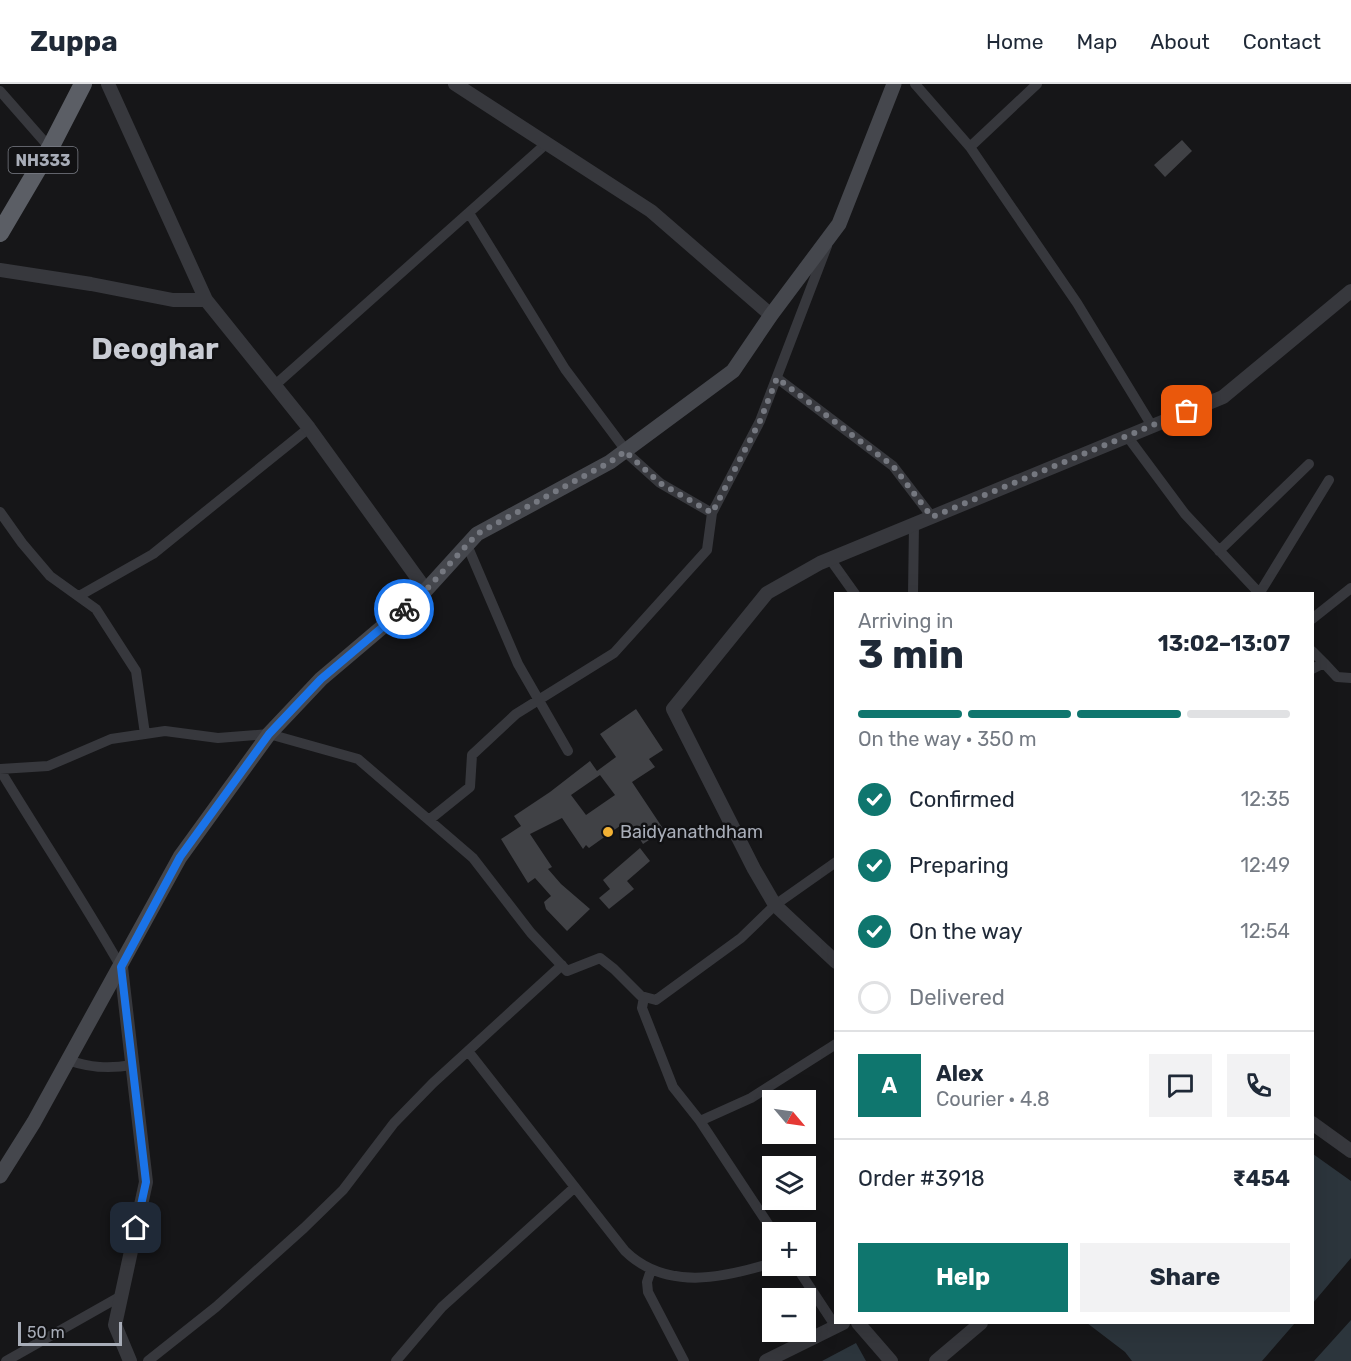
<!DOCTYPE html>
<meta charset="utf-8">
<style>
:root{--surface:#fff;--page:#f2f2f3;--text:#1f2937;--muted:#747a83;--line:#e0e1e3;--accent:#0f766e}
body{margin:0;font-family:Rubik,sans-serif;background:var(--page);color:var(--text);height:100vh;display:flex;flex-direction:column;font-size:22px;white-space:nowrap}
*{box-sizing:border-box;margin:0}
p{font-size:20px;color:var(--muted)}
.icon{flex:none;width:33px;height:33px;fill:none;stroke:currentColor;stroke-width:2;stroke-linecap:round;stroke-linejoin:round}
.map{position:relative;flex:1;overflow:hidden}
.side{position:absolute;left:834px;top:508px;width:480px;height:732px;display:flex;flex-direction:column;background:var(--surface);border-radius:0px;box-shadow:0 6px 24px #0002}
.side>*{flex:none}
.needle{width:39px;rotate:119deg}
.controls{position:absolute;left:762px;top:1006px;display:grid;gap:12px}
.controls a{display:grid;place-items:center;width:54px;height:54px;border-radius:0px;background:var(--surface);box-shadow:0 6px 24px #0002;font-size:30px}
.scale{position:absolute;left:18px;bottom:15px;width:104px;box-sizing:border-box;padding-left:6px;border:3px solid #a8adb8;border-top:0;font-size:16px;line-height:21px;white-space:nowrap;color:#a8adb8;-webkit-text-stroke:4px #111113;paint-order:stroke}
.pin{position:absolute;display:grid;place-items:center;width:51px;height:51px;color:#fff;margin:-26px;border-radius:12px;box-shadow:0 3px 9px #0006}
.courier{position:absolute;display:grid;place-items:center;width:60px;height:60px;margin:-30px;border:4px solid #1a73e8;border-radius:50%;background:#fff;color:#222;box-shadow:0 2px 8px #0007}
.summary em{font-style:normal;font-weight:700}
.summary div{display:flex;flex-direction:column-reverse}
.summary{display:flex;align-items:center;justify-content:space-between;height:102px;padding:0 24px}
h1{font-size:39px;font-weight:700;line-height:45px}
.bar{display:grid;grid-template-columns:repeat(4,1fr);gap:9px 6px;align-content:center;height:72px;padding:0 24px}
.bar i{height:8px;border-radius:4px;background:var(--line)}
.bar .active{background:var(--accent)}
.bar p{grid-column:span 4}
.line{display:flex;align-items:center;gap:15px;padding:0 24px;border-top:2px solid var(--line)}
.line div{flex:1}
.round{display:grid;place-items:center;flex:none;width:63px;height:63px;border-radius:0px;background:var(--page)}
ol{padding:0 24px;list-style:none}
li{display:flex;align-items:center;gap:18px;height:66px}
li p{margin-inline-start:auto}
li .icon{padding:6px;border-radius:50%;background:var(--accent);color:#fff;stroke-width:4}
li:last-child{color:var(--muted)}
li i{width:33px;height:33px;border:3px solid var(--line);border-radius:50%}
.primary-button{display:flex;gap:12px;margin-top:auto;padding:12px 24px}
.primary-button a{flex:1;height:69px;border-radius:0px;background:var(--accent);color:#fff;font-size:24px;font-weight:700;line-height:69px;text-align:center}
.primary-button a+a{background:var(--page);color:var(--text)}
header{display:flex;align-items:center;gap:36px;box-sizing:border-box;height:84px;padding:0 30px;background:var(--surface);border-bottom:2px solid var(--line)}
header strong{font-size:28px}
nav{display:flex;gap:33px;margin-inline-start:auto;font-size:21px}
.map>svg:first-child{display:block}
.water{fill:#2c353c}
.building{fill:#404145;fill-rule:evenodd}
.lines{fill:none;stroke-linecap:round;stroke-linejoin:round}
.minor{stroke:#37383d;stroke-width:10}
.tertiary{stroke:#37383d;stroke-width:14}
.secondary{stroke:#45474d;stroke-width:15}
.trunk{stroke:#5b5e65;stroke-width:18}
.done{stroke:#757880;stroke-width:6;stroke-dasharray:0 10.8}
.route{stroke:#1a73e8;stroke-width:8}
.poi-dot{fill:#f2b134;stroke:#111113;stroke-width:2}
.labels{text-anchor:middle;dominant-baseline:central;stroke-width:5;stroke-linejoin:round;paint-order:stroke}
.shield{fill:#111113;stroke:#7b7e86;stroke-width:1.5}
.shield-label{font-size:16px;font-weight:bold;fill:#a8adb8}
.poi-label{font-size:18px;fill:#a8adb8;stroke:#111113;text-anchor:start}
.town-label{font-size:30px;font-weight:bold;fill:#c9ccd4;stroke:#111113}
</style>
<header>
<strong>Zuppa</strong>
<nav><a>Home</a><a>Map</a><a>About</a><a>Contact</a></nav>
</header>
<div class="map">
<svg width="1351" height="1277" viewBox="0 0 1351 1277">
<rect width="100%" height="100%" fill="#161618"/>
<path class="water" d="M1313 1070 1351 1097V1174L1313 1219Z
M1351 1236V1277H1314Z
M1087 1239H1295L1262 1277H1132L1125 1268Z
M856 1259 866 1277H822Z"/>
<path class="building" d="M1182 56 1192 67 1165 93 1154 81Z
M636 625 663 666 649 675 655 683 632 698 664 746 643 760 633 744 629 747 624 739 589 764 586 761 583 765 562 734 530 750 552 783 548 785 561 800 590 825 567 847 546 825 544 818 551 812 535 794 528 799 501 755 521 742 514 732 550 708 590 677 597 687 616 673 600 650ZM600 691 615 711 586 731 571 711Z
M640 764 650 777 627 797 634 805 609 825 599 814 610 805 603 796Z"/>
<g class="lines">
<path class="minor" d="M915 0 970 63 1077 219 1152 342
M0 7 50 64
M970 63 1037 0
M469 129 565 285 630 372 660 399 712 429
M777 294 893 382 932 433
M274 302 547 59
M1127 352 1185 430 1260 510
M0 428 22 459 50 492 96 525 136 587 145 650
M467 461 518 580 568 667
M1219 467 1309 380
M830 475 855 510
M913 510 914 440
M1259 510 1329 396
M79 512 153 470 309 344
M1312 535 1351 504
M1312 567 1324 579 1312 585
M1324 579 1337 593 1351 594
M0 685 48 682 111 655 165 647 218 654 269 650 358 675 473 774 531 849 567 887 600 874 614 885 641 912 656 916 741 854 775 821 836 778
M0 686C40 752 83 816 121 883
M429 736 470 703 472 671 516 630 614 569 707 466 712 429 760 337 827 162
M644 913 642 924 673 1003 700 1037 774 1149
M468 967 625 1167C666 1207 723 1194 772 1179
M68 976C90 984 109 985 132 981
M700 1037 751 1014 836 960
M796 1182 836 1243
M651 1186 647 1198 648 1208 684 1277
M6 1277 121 1212
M148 1277 216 1223 304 1144 343 1106 394 1039 433 999 562 881
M396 1277 442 1223 575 1103"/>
<path class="tertiary" d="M108 0 206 216 309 344 426 506
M455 0 651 127 771 231
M0 186 91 200 173 216H206
M836 878 775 821 754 785 673 625 767 509 820 479 1223 313 1351 207
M121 883 146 1098 115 1241 130 1277
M1312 1039 1351 1067
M858 1239 891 1277
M766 1277 843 1239
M936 1277 981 1239"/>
<path class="secondary" d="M0 1092 34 1038 180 773 269 650 321 595 426 506 477 450 610 378 733 287 771 231 839 140 894 0"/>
<path class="trunk" d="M0 149 50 64 83 0"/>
</g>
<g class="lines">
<path class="done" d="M404 525 426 506 477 450 610 378 626 367 630 372 660 399 712 429 760 337 777 294 893 382 932 433 1187 327"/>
<path class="route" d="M136 1144 146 1098 121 883 180 773 269 650 321 595 404 525"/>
</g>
<circle class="poi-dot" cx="608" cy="748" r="6"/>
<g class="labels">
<rect class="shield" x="8.5" y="63" width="69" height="26" rx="4.5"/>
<g class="shield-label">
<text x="43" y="76">NH333</text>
</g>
<g class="poi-label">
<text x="620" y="748">Baidyanathdham</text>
</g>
<g class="town-label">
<text x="155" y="265">Deoghar</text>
</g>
</g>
</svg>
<div class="controls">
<a><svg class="needle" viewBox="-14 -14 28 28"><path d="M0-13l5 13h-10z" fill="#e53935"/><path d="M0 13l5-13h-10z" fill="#747a83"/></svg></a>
<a><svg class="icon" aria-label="layers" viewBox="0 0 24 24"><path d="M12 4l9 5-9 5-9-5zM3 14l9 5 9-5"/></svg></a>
<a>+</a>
<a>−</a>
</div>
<div class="scale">50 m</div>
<div class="pin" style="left:1187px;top:327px;background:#ea580c"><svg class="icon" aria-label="bag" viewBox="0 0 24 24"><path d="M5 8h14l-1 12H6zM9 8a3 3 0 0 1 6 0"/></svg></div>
<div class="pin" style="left:136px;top:1144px;background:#1f2937"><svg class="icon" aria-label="home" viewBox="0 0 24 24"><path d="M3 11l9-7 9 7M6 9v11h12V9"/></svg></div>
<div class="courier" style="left:404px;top:525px"><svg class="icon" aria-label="bike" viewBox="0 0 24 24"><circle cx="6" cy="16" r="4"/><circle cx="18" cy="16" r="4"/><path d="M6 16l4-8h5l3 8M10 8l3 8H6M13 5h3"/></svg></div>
<section class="side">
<div class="summary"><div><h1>3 min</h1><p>Arriving in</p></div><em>13:02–13:07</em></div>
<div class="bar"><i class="active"></i><i class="active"></i><i class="active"></i><i></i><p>On the way · 350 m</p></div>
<ol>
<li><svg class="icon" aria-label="check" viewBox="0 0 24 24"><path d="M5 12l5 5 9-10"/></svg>Confirmed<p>12:35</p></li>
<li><svg class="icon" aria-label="check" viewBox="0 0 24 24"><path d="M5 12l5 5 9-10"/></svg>Preparing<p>12:49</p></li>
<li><svg class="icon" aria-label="check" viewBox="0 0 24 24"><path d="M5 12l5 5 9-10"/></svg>On the way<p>12:54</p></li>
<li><i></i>Delivered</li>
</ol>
<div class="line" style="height:108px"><b class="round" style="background:var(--accent);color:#fff">A</b><div><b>Alex</b><p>Courier · 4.8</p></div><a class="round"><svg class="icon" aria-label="chat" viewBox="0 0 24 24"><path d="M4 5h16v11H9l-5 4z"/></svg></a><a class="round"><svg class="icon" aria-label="phone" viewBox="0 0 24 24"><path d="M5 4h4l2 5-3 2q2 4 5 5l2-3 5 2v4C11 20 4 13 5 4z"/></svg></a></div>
<div class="line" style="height:78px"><div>Order #3918</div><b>₹454</b></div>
<div class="primary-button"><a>Help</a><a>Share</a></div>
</section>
</div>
